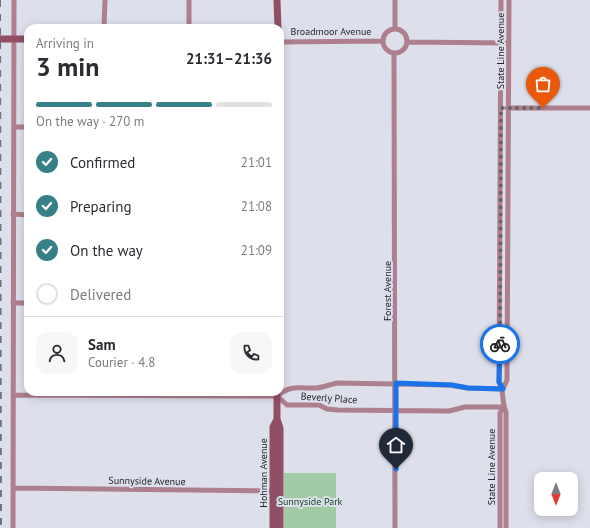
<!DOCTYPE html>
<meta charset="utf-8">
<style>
:root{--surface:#fff;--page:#f7f7f7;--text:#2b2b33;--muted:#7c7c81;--line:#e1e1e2;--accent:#388088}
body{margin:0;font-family:"PT Sans",sans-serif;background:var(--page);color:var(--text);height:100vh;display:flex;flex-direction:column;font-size:15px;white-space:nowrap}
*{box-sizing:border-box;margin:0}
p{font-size:13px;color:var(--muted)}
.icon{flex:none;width:22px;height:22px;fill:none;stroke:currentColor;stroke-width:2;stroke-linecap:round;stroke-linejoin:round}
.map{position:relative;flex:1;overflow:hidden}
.side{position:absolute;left:24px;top:24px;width:260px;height:372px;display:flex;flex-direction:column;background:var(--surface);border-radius:12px;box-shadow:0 2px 10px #0003}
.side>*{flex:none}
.needle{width:26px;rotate:180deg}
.fabs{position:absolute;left:534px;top:472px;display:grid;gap:8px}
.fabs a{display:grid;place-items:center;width:44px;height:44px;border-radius:8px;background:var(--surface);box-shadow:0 2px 10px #0003;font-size:20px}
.pin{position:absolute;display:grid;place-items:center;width:34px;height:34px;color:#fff;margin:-41px -17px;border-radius:50% 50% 50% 0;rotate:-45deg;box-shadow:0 0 4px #0007}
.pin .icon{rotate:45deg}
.courier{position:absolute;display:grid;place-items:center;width:40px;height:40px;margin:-20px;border:3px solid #1a73e8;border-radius:50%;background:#fff;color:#222;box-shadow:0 1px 5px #0007}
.overview em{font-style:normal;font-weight:700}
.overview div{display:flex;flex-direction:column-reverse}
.overview{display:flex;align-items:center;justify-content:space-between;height:68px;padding:0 12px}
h1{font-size:26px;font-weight:700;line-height:30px}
.bar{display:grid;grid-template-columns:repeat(4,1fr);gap:6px 4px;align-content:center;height:48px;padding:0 12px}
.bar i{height:5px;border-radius:3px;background:var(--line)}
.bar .selected{background:var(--accent)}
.bar p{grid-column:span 4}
.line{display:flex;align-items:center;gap:10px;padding:0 12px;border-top:1px solid var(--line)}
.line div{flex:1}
.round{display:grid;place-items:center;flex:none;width:42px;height:42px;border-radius:12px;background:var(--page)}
ol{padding:0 12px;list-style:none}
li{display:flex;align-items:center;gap:12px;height:44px}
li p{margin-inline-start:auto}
li .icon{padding:4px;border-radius:50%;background:var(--accent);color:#fff;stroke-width:4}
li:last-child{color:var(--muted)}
li i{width:22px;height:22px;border:2px solid var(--line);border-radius:50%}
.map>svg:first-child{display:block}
.green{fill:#a1caa5}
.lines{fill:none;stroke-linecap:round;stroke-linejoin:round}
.street{stroke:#ae7f8c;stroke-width:5}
.secondary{stroke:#914f65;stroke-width:7}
.rail{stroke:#72747b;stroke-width:2;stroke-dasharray:7 7;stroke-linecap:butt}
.done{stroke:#64656c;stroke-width:4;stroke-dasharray:0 7.2}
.route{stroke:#1a73e8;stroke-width:5}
.labels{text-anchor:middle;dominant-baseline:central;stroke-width:4;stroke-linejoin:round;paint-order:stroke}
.street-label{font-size:10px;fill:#232428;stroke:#dddfeb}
.park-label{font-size:10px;fill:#0c3f19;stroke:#dddfeb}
</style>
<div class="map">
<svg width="590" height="528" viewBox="0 0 590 528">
<rect width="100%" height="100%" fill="#dddfeb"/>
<path class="green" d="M284 473H336V528H284Z"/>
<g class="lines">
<path class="street" d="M189 0V28
M501 0 499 382C505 392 501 402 506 412V528
M104 28 105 0
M383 41a12 12 0 1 1 24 0a12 12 0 1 1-24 0Z
M395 29V0
M280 42 382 41
M407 42 509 43
M394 54 395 528
M507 108H590
M14 127H28
M13 214 28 215
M13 303H28
M503 389 507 380 509 0
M13 395 277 396C292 384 299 389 317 388 324 387 331 384 338 383L449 385 468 388 503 389
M277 396 287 405H319L327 409 338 410 449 411 465 407H503
M14 488 275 491
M13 528 14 0
M500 528V413L503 407"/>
<path class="secondary" d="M277 0 278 28
M0 39H28
M280 87V368
M277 392V419L280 428V528
M273 528V427L277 419"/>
<path class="rail" d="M0 0 1 528"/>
</g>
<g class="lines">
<path class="done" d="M500 344 501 108H543"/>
<path class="route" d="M396 469V383L452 385 468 388 503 389 499 382 500 344"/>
</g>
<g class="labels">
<g class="street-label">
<text x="331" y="31">Broadmoor Avenue</text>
<text transform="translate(500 51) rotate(-90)">State Line Avenue</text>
<text transform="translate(387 291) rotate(-90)">Forest Avenue</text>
<text transform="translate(329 398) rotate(4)">Beverly Place</text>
<text transform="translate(491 467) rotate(-90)">State Line Avenue</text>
<text transform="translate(263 473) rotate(-90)">Hohman Avenue</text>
<text transform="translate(147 481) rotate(1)">Sunnyside Avenue</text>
</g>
<g class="park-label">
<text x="310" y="501">Sunnyside Park</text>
</g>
</g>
</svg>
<div class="fabs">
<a><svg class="needle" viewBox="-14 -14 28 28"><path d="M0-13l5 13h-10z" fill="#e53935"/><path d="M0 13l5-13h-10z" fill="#7c7c81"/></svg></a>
</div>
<div class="pin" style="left:543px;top:108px;background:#ea580c"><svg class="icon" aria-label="bag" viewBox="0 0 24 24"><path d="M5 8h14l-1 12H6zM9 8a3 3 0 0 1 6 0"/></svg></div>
<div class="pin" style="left:396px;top:469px;background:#1f2937"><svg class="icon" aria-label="home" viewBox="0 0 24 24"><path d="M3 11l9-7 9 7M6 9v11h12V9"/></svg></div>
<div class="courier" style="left:500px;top:344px"><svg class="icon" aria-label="bike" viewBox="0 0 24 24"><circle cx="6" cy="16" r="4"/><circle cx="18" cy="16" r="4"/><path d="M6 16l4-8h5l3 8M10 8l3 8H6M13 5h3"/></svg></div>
<section class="side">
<div class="overview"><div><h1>3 min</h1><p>Arriving in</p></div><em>21:31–21:36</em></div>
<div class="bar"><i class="selected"></i><i class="selected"></i><i class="selected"></i><i></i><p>On the way · 270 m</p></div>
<ol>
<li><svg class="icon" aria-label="check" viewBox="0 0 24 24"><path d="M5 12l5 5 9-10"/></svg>Confirmed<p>21:01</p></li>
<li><svg class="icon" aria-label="check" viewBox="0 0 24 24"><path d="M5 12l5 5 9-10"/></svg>Preparing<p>21:08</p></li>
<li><svg class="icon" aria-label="check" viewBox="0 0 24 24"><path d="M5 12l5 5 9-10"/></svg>On the way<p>21:09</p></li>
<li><i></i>Delivered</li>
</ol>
<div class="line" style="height:72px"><a class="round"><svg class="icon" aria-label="person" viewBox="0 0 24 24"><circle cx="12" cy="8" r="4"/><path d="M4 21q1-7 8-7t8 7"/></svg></a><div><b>Sam</b><p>Courier · 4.8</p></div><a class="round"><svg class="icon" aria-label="phone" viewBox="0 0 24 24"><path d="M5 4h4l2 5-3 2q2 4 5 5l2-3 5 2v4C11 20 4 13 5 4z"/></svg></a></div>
</section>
</div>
